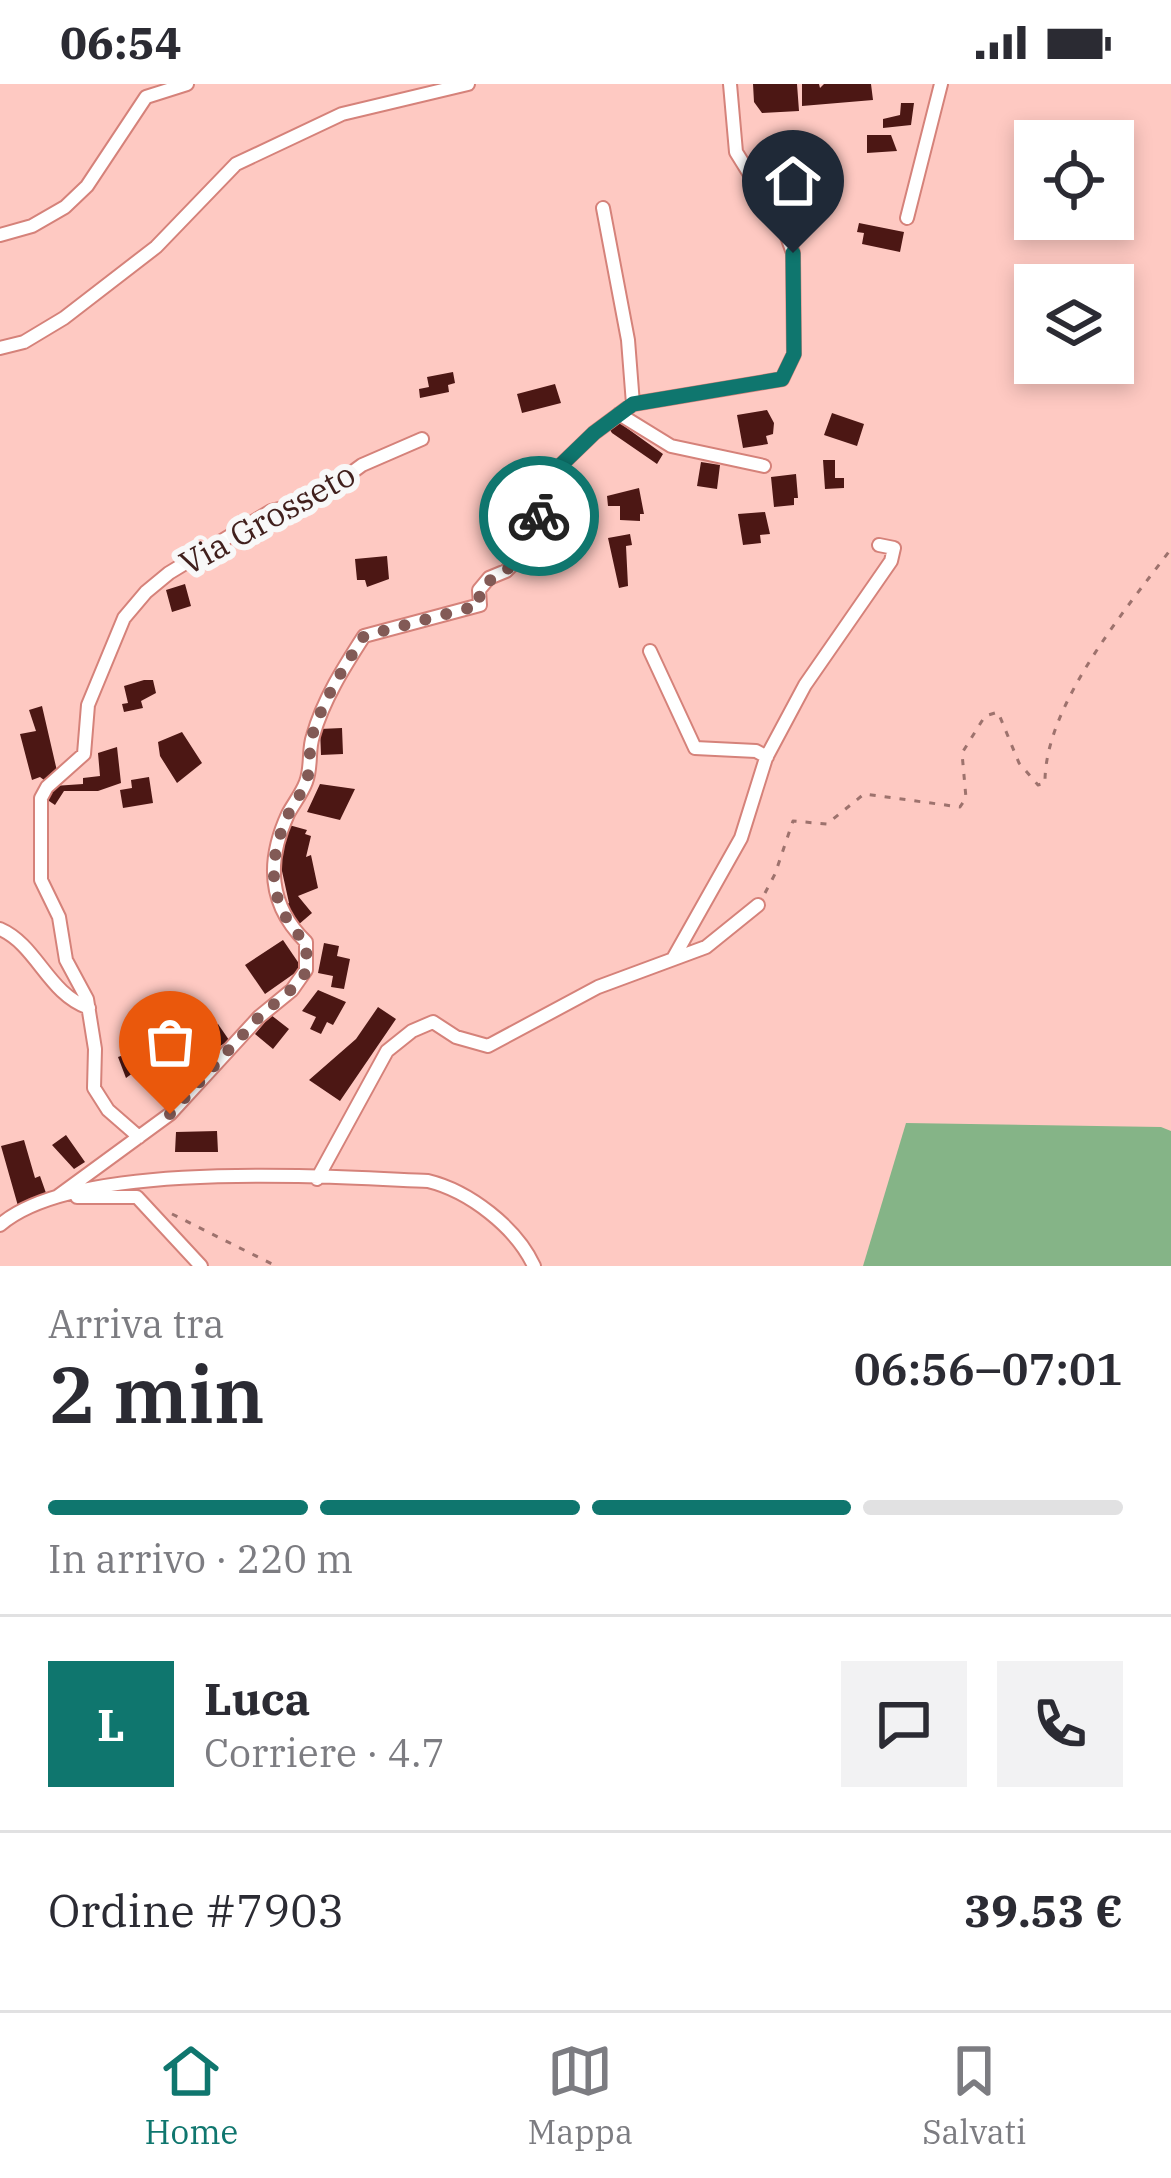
<!DOCTYPE html>
<html lang="it">
<meta charset="utf-8">
<style>
:root{--surface:#fff;--page:#f2f2f3;--text:#2b2b33;--muted:#7c7c81;--line:#e1e1e2;--accent:#0f766e}
body{margin:0;font-family:"IBM Plex Serif",serif;background:var(--page);color:var(--text);height:100vh;display:flex;flex-direction:column;font-size:45px;white-space:nowrap}
*{box-sizing:border-box;margin:0}
p{font-size:39px;color:var(--muted)}
.icon{flex:none;width:66px;height:66px;fill:none;stroke:currentColor;stroke-width:2;stroke-linecap:round;stroke-linejoin:round}
.map{position:relative;height:1182px;overflow:hidden}
.drawer{display:flex;flex-direction:column;background:var(--surface);flex:1}
.drawer>*{flex:none}
.tools{position:absolute;left:1014px;top:36px;display:grid;gap:24px}
.tools a{display:grid;place-items:center;width:120px;height:120px;border-radius:0px;background:var(--surface);box-shadow:0 6px 18px #0003;font-size:60px}
.pin{position:absolute;display:grid;place-items:center;width:102px;height:102px;color:#fff;margin:-123px -51px;border-radius:50% 50% 50% 0;rotate:-45deg;box-shadow:0 0 12px #0007}
.pin .icon{rotate:45deg}
.courier{position:absolute;display:grid;place-items:center;width:120px;height:120px;margin:-60px;border:9px solid #0f766e;border-radius:50%;background:#fff;color:#222;box-shadow:0 3px 15px #0007}
.overview em{font-style:normal;font-weight:600}
.overview div{display:flex;flex-direction:column-reverse}
.overview{display:flex;align-items:center;justify-content:space-between;height:204px;padding:0 48px}
h1{font-size:78px;font-weight:600;line-height:90px}
.bar{display:grid;grid-template-columns:repeat(4,1fr);gap:18px 12px;align-content:center;height:144px;padding:0 48px}
.bar i{height:15px;border-radius:9px;background:var(--line)}
.bar .selected{background:var(--accent)}
.bar p{grid-column:span 4}
.line{display:flex;align-items:center;gap:30px;padding:0 48px;border-top:3px solid var(--line)}
.line div{flex:1}
.round{display:grid;place-items:center;flex:none;width:126px;height:126px;border-radius:0px;background:var(--page)}
.status{display:flex;justify-content:space-between;align-items:center;height:84px;padding:0 60px;background:var(--surface);direction:ltr}
.status svg{height:33px;fill:currentColor}
.dock{display:flex;justify-content:space-around;align-items:center;height:168px;border-top:3px solid var(--line);background:var(--surface);font-size:33px;color:var(--muted)}
.dock a{display:grid;justify-items:center;gap:6px}
.dock .selected{color:var(--accent)}
.map>svg:first-child{display:block}
.forest{fill:#85b487}
.building{fill:#4c1714}
.lines{fill:none;stroke-linecap:round;stroke-linejoin:round}
.minor-casing{stroke:#d5827a;stroke-width:16}
.path{stroke:#9d726d;stroke-width:3;stroke-dasharray:6 9;stroke-linecap:butt}
.minor{stroke:#fff;stroke-width:12}
.done{stroke:#825a56;stroke-width:12;stroke-dasharray:0 21.6}
.route{stroke:#0f766e;stroke-width:15}
.labels{text-anchor:middle;dominant-baseline:central;stroke-width:12;stroke-linejoin:round;paint-order:stroke}
.street-label{font-size:33px;fill:#401f1c;stroke:#f8f8f8}
</style>
<div class="status"><b>06:54</b><svg viewBox="0 0 49 12"><path d="M0 12V9h3v3zM5 12V6h3v6zM10 12V3h3v9zM15 12V0h3v12zM26 1h20v11H26zM47 4h2v5h-2z"/></svg></div>
<div class="map">
<svg width="1171" height="1182" viewBox="0 0 1171 1182">
<rect width="100%" height="100%" fill="#fec9c2"/>
<path class="forest" d="M906 1039 1161 1043 1171 1047V1182H863Z"/>
<path class="building" d="M753 0H797L799 27 762 29 754 18Z
M802 0H819L820 4 824 0H871L873 16 802 22Z
M901 19H914L911 41 883 44V35L900 31Z
M867 51H891L897 67 867 69Z
M859 139 904 148 900 168 862 160 864 149 857 148Z
M453 288 455 299 448 301 449 308 420 314 419 305 429 303 427 293Z
M555 300 561 319 522 329 517 310Z
M767 326 774 339 773 350 766 352 768 360 743 364 737 331Z
M832 329 864 340 857 362 824 351Z
M617 337 663 370 657 380 612 349 608 343Z
M823 376H835V394H844V404L825 405Z
M701 378 720 381 717 405 697 402Z
M796 390 798 414H794V421L774 423 771 393Z
M639 404 644 430H640V437L620 436V422H608L607 412Z
M765 428 770 450 760 451 761 459 743 461 738 430Z
M630 450 632 461 626 462 628 502 619 504 608 454Z
M387 472 389 495 367 503 365 496H357L355 475Z
M185 500 191 522 172 528 166 506Z
M144 596H153L156 609 141 617 143 624 124 628 122 620 128 619 124 602Z
M42 622 57 687 48 699 40 693 32 696 20 650 36 647 29 626Z
M342 644 343 670 321 671 320 645Z
M182 648 202 679 177 699 160 672 158 658Z
M117 663 121 699 98 707H64L55 721 46 715 54 702 83 700V694L100 692 98 669Z
M149 693 153 719 123 724 120 706 132 704 131 696Z
M320 700 355 705 340 736 307 728Z
M289 741 307 746 305 750 311 752 306 773 311 771 318 804 298 812 312 829 298 841 283 823 289 819 280 778Z
M283 856 302 884 265 910 245 881Z
M324 859 339 862 337 872 350 875 344 905 331 903 333 892 318 889Z
M318 906 346 918 333 941 327 938 321 950 310 945 316 933 302 927Z
M378 923 396 935 340 1017 309 996 356 955Z
M271 931 289 945 273 965 255 950Z
M193 932 204 949 218 940 229 956 203 974 181 940Z
M135 967 141 983 126 994 118 973Z
M217 1047 218 1068H175L176 1048Z
M66 1051 85 1078 74 1085 52 1061Z
M24 1056 35 1094 40 1092 46 1109 18 1122 1 1062Z"/>
<g class="lines">
<g class="minor-casing">
<path id="minor" d="M603 124 628 256 633 320
M907 134 941 0
M0 151 32 142 65 123 87 102 146 13 187 0
M0 264 24 258 64 234 156 163 236 80 342 30 468 0
M619 330 671 362 764 382
M650 567 695 664 756 667 767 673
M0 845C37 861 48 910 89 924
M674 873 741 754 766 674 805 601 891 477 894 464 879 461
M139 1053 108 1026 94 1004 95 965 87 915 66 876 59 833 41 796V714L47 703 84 670 88 621 124 534 146 508 169 489 271 427 313 417 362 381 422 355
M317 1095 387 967 412 947 433 938 456 953 488 962 598 903 706 863 758 821
M58 1112 170 1030 259 933 292 906 306 886V858C268 821 266 778 288 730 294 719 302 709 306 698 312 682 308 666 313 652 323 616 344 583 364 552L480 521 479 506 489 494 506 487 523 470 546 406 562 380 594 349 633 320 782 295 794 270 793 169 785 147 736 68 730 0
M77 1113H137L201 1182
M0 1141C76 1075 327 1093 428 1097 469 1107 516 1143 534 1182"/>
</g>
<path class="path" d="M765 809 775 790 793 737 827 740 864 710 960 723 966 714 962 669 985 632 998 628 1019 679 1038 701 1045 699C1044 622 1126 525 1171 465
M172 1130 276 1182"/>
<use href="#minor" class="minor"/>
</g>
<g class="lines">
<path class="done" d="M170 1030 259 933 300 898 307 886 306 859C268 821 266 779 288 731 294 719 302 709 306 698 312 682 308 666 312 652 323 616 344 583 364 552L480 521 479 506C489 495 499 492 510 483 527 469 531 451 539 432"/>
<path class="route" d="M539 432 546 406 562 380 594 349 633 320 782 295 794 270 793 169"/>
</g>
<g class="labels">
<g class="street-label">
<text transform="translate(267 434) rotate(-29)">Via Grosseto</text>
</g>
</g>
</svg>
<div class="tools">
<a><svg class="icon" aria-label="locate" viewBox="0 0 24 24"><circle cx="12" cy="12" r="6"/><path d="M12 2v4M12 18v4M2 12h4M18 12h4"/></svg></a>
<a><svg class="icon" aria-label="layers" viewBox="0 0 24 24"><path d="M12 4l9 5-9 5-9-5zM3 14l9 5 9-5"/></svg></a>
</div>
<div class="pin" style="left:170px;top:1030px;background:#ea580c"><svg class="icon" aria-label="bag" viewBox="0 0 24 24"><path d="M5 8h14l-1 12H6zM9 8a3 3 0 0 1 6 0"/></svg></div>
<div class="pin" style="left:793px;top:169px;background:#1f2937"><svg class="icon" aria-label="home" viewBox="0 0 24 24"><path d="M3 11l9-7 9 7M6 9v11h12V9"/></svg></div>
<div class="courier" style="left:539px;top:432px"><svg class="icon" aria-label="bike" viewBox="0 0 24 24"><circle cx="6" cy="16" r="4"/><circle cx="18" cy="16" r="4"/><path d="M6 16l4-8h5l3 8M10 8l3 8H6M13 5h3"/></svg></div>
</div>
<section class="drawer">
<div class="overview"><div><h1>2 min</h1><p>Arriva tra</p></div><em>06:56–07:01</em></div>
<div class="bar"><i class="selected"></i><i class="selected"></i><i class="selected"></i><i></i><p>In arrivo · 220 m</p></div>
<div class="line" style="height:216px"><b class="round" style="background:var(--accent);color:#fff">L</b><div><b>Luca</b><p>Corriere · 4.7</p></div><a class="round"><svg class="icon" aria-label="chat" viewBox="0 0 24 24"><path d="M4 5h16v11H9l-5 4z"/></svg></a><a class="round"><svg class="icon" aria-label="phone" viewBox="0 0 24 24"><path d="M5 4h4l2 5-3 2q2 4 5 5l2-3 5 2v4C11 20 4 13 5 4z"/></svg></a></div>
<div class="line" style="height:156px"><div>Ordine #7903</div><b>39.53 €</b></div>
</section>
<nav class="dock">
<a class="selected"><svg class="icon" aria-label="home" viewBox="0 0 24 24"><path d="M3 11l9-7 9 7M6 9v11h12V9"/></svg>Home</a>
<a><svg class="icon" aria-label="map" viewBox="0 0 24 24"><path d="M3 6l6-2 6 2 6-2v14l-6 2-6-2-6 2zM9 4v14M15 6v14"/></svg>Mappa</a>
<a><svg class="icon" aria-label="saved" viewBox="0 0 24 24"><path d="M7 4h10v16l-5-4-5 4z"/></svg>Salvati</a>
</nav>
